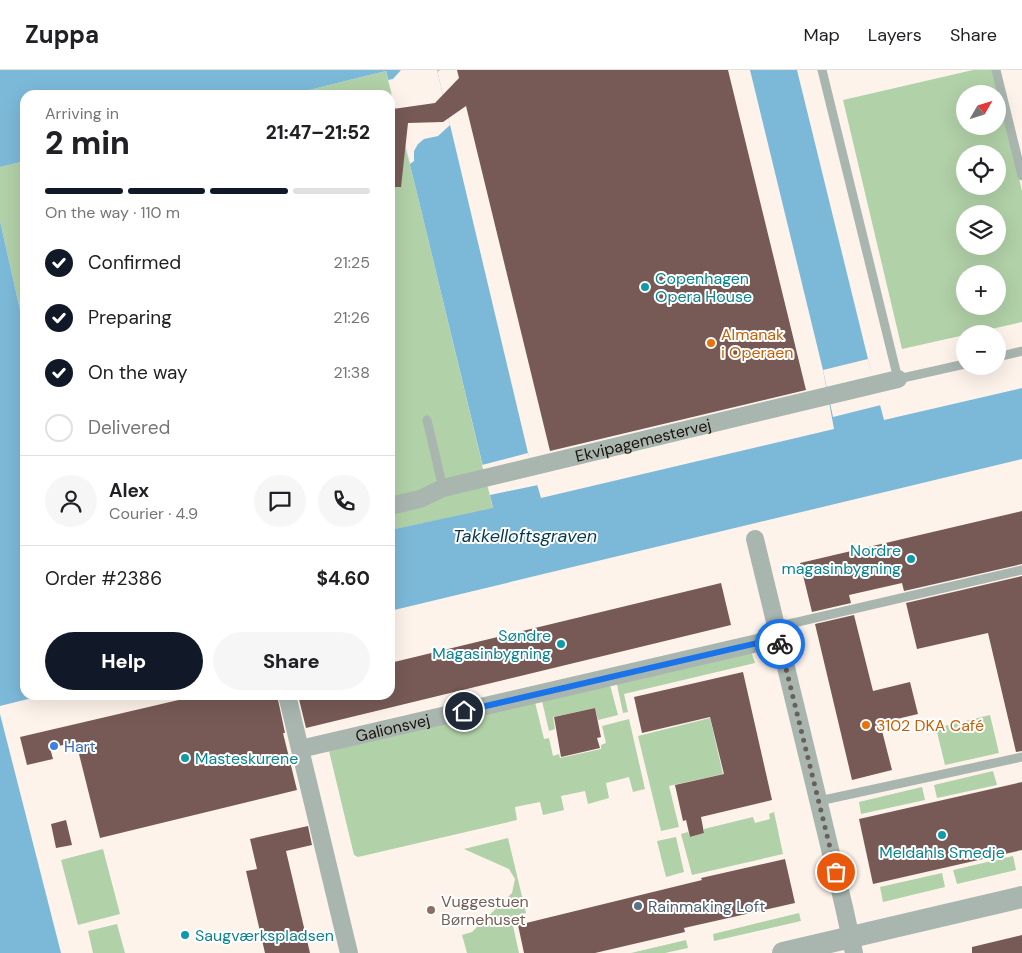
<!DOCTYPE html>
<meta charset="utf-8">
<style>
:root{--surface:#fff;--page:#f6f6f6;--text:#202124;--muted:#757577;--line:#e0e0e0;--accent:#111827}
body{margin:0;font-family:"DM Sans",sans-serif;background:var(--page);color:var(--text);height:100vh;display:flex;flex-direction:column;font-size:19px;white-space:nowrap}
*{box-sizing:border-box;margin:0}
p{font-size:16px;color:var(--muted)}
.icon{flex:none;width:28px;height:28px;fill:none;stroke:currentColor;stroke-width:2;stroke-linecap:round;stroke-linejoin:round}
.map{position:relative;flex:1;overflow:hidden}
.drawer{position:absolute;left:20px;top:20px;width:375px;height:610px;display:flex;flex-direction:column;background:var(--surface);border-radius:15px;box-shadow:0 5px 20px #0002}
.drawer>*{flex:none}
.needle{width:32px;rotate:51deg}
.fabs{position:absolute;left:956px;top:15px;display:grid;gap:10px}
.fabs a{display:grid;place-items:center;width:50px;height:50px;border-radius:50%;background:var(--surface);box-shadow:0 5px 20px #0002;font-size:25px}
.pin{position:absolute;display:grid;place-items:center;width:42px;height:42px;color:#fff;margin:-21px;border:2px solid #fff;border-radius:50%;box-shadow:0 1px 5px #0007}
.courier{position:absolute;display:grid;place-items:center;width:50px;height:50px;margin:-25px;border:4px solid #1a73e8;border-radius:50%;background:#fff;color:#222;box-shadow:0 1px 6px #0007}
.headline em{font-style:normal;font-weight:800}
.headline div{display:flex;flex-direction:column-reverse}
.headline{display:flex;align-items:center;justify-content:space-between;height:85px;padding:0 25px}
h1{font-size:32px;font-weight:800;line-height:38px}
.bar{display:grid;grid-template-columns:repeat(4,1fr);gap:8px 5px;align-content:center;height:60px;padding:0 25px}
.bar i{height:6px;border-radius:4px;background:var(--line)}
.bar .on{background:var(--accent)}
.bar p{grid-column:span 4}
.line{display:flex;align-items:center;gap:12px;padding:0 25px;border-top:1px solid var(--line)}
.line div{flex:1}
.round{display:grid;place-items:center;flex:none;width:52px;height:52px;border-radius:26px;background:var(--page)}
ol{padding:0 25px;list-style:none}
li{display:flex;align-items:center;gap:15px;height:55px}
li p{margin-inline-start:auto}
li .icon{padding:5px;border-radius:50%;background:var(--accent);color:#fff;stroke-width:4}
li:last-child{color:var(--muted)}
li i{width:28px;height:28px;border:2px solid var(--line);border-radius:50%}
.action{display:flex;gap:10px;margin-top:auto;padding:10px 25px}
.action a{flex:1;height:58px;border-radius:30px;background:var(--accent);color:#fff;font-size:20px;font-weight:800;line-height:58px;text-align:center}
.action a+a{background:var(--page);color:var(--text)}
header{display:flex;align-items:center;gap:30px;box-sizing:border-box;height:70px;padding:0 25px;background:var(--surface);border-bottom:1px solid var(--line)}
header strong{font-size:24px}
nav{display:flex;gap:28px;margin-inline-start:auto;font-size:18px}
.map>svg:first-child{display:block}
.green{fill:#b1d1a8;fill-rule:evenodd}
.water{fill:#7cb9d9}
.pier{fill:#fdf3eb}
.building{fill:#775a56}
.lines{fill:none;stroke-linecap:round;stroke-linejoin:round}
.service{stroke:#a9b6af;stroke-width:9}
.minor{stroke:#a9b6af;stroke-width:18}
.tertiary{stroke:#a9b6af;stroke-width:22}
.done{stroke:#696059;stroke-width:5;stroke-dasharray:0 9}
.route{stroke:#1a73e8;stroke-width:6}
.culture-dot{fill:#0f9aa8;stroke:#fff;stroke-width:2}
.food-dot{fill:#e8710a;stroke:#fff;stroke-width:2}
.shop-dot{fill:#3f7fe0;stroke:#fff;stroke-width:2}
.service-dot{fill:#5c6f8a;stroke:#fff;stroke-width:2}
.education-dot{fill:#8d6e63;stroke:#fff;stroke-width:2}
.labels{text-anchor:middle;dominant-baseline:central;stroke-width:4;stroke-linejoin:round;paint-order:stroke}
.culture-label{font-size:16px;fill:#0d838f;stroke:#fff;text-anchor:start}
.food-label{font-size:16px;fill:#c56008;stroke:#fff;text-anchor:start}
.street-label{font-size:16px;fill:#19110a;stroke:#fff}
.shop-label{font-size:16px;fill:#366cbe;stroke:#fff;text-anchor:start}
.education-label{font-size:16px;fill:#785e54;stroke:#fff;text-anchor:start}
.service-label{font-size:16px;fill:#4e5e75;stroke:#fff;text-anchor:start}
.water-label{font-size:18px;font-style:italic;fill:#033a50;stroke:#fff}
</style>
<header>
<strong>Zuppa</strong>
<nav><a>Map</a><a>Layers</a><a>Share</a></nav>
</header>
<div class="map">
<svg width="1022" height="883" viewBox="0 0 1022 883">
<rect width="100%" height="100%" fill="#fdf3eb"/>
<path class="green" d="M401 0H441L391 23 416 119 493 439 390 460V25H289L386 1 388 10Z
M973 0H993L1022 121V252L902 279 843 30ZM965 24H998V56H965ZM965 84H998V116H965ZM965 144H998V176H965ZM965 204H998V236H965Z
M25 91V262L0 151V97Z
M749 581 752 584 755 593 624 624 628 642 623 643 616 610Z
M610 615 618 645 598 650 595 638 553 647 555 659 549 661 542 631Z
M535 632 544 669 549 668 553 686 559 684 560 688 601 679V675L606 673 602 656 629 649 645 719 633 722 629 707 606 713 609 728 588 734 585 721 561 726 564 740 543 745 540 732 515 737 517 750 358 787 354 785 329 681Z
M990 645 999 683 945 695 936 658Z
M710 648 723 704 669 716 679 757 661 761 638 666Z
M993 701 997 715 937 728 934 715Z
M922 717 925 730 861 744 859 732Z
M774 742 783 784 692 805 681 764 688 762 690 767 704 763V759L753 747 755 753 770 749 769 744Z
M676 767 684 802 666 807 657 771Z
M508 768 526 843 511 847 519 883H467L462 865 472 862 512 823 515 809 509 799 464 779Z
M103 779 120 844 78 855 61 790Z
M1013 786 1016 800 957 814 953 800Z
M942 803 945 817 883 832 880 817Z
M799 843 801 851 714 871 713 864Z
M117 854 125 883H93L88 861Z
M686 870 688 878 665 883H631Z"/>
<path class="water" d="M0 0H437L528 383 541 428 834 359 823 300 750 0H797L868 289 884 350 1022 318V389L390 541V460L493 438 416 119 386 1 289 25H25V91L0 97Z
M0 151 25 262V625H44L0 636Z
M0 644 61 883H0Z"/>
<path class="pier" d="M401 0H437L450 55 438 66 424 69 418 74 414 81V91L410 94 388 10 393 9Z
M868 289 881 335 833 347 823 300Z
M528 383 538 415 490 425 482 395Z"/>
<path class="building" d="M457 0H728L806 320 550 381 466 36 443 52 408 53 401 117H390V47L393 39 435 33 459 8Z
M1022 441V494L904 521 902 513 849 525 851 533 812 542 800 493Z
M1022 506V681L1016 682 988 563 917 579 906 533Z
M721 513 731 555 306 658 298 625H390V593Z
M854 545 873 621 910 612 918 644 880 653 892 700 852 710 815 554Z
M743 602 772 730 701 747 704 763 690 767 686 750 683 751 675 715 724 704 710 647 642 663 634 627Z
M200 625H277L285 663H283L297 720 100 768 76 672 50 678 53 689 27 695 20 667Z
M595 638 601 667 597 668 600 678 561 687 554 647Z
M1022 712V780L873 814 859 749Z
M66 750 72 775 56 778 51 754Z
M308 756 312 775 286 781 310 883H265L246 801 257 799 250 769Z
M785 789 795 833 684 858 685 862 595 883H524L518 855 702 810 701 808Z
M1022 865V883H972V877Z"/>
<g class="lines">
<path class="service" d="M822 0 898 309 965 294
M996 0 1022 106
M998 287 1022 281
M427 350 443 418
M776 557 1022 500
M819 731 1022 687"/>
<g class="minor">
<path id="s1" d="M390 436 420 429 443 418 898 309"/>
<path d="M755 469 844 837 854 883"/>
<path d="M287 625 349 883"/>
<path id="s2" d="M300 679 779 568"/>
</g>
<path class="tertiary" d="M783 883 1022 827"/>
</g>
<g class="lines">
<path class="done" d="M780 574 836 802"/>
<path class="route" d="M464 641 779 568 780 574"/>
</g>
<g class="culture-dot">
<circle cx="645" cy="217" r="5"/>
<circle cx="911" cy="489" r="5"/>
<circle cx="561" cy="574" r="5"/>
<circle cx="185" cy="688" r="5"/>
<circle cx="942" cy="765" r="5"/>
<circle cx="185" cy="865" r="5"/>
</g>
<g class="food-dot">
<circle cx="711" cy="273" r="5"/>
<circle cx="866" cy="655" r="5"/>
</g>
<circle class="shop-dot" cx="54" cy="676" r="5"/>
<circle class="service-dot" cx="638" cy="836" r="5"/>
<circle class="education-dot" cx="431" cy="840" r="5"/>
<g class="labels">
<g class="culture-label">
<text x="655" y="208">Copenhagen<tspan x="655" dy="18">Opera House</tspan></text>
<text x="901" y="480" text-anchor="end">Nordre<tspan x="901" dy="18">magasinbygning</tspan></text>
<text x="551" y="565" text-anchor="end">Søndre<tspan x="551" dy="18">Magasinbygning</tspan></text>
<text x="195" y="688">Masteskurene</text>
<text x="942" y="782" text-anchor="middle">Meldahls Smedje</text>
<text x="195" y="865">Saugværkspladsen</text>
</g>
<g class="food-label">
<text x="721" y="264">Almanak<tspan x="721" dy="18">i Operaen</tspan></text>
<text x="876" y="655">3102 DKA Café</text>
</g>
<g class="street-label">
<text stroke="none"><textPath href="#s1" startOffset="262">Ekvipagemestervej</textPath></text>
<text stroke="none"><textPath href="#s2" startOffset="95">Galionsvej</textPath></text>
</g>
<g class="shop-label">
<text x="64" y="676">Hart</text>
</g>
<g class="education-label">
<text x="441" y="831">Vuggestuen<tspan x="441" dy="18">Børnehuset</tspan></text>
</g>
<g class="service-label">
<text x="648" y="836">Rainmaking Loft</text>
</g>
<g class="water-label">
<text x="525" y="466">Takkelloftsgraven</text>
</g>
</g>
</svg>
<div class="fabs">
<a><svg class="needle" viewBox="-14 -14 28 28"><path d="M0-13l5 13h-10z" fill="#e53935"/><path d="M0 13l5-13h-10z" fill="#757577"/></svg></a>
<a><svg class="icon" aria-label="locate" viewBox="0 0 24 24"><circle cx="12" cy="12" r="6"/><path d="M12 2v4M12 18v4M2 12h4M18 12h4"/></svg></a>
<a><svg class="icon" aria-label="layers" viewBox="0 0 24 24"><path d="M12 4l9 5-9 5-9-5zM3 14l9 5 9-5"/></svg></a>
<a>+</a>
<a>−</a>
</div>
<div class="pin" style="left:836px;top:802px;background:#ea580c"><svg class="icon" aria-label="bag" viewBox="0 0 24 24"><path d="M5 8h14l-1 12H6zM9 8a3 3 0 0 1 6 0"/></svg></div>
<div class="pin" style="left:464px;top:641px;background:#1f2937"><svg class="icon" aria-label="home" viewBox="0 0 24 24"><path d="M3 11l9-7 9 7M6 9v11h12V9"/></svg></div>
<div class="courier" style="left:780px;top:574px"><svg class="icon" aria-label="bike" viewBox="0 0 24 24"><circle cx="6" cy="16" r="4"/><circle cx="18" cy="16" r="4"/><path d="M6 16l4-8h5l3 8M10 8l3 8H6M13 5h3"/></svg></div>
<section class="drawer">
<div class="headline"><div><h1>2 min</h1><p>Arriving in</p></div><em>21:47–21:52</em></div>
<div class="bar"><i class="on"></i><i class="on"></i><i class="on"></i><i></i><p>On the way · 110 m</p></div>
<ol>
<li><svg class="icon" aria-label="check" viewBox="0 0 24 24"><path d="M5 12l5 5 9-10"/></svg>Confirmed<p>21:25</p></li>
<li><svg class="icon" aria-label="check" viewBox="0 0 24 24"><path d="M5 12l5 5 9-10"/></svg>Preparing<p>21:26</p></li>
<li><svg class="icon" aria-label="check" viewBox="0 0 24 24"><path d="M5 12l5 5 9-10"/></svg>On the way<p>21:38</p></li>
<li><i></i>Delivered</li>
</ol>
<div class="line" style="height:90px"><a class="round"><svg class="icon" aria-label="person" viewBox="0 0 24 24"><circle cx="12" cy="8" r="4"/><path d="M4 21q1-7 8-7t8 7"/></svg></a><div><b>Alex</b><p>Courier · 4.9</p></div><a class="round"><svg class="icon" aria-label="chat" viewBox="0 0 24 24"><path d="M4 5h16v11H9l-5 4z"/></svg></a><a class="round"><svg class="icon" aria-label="phone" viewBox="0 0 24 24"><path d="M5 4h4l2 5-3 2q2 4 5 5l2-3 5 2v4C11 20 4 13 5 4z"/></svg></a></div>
<div class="line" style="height:65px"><div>Order #2386</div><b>$4.60</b></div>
<div class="action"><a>Help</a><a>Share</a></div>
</section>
</div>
